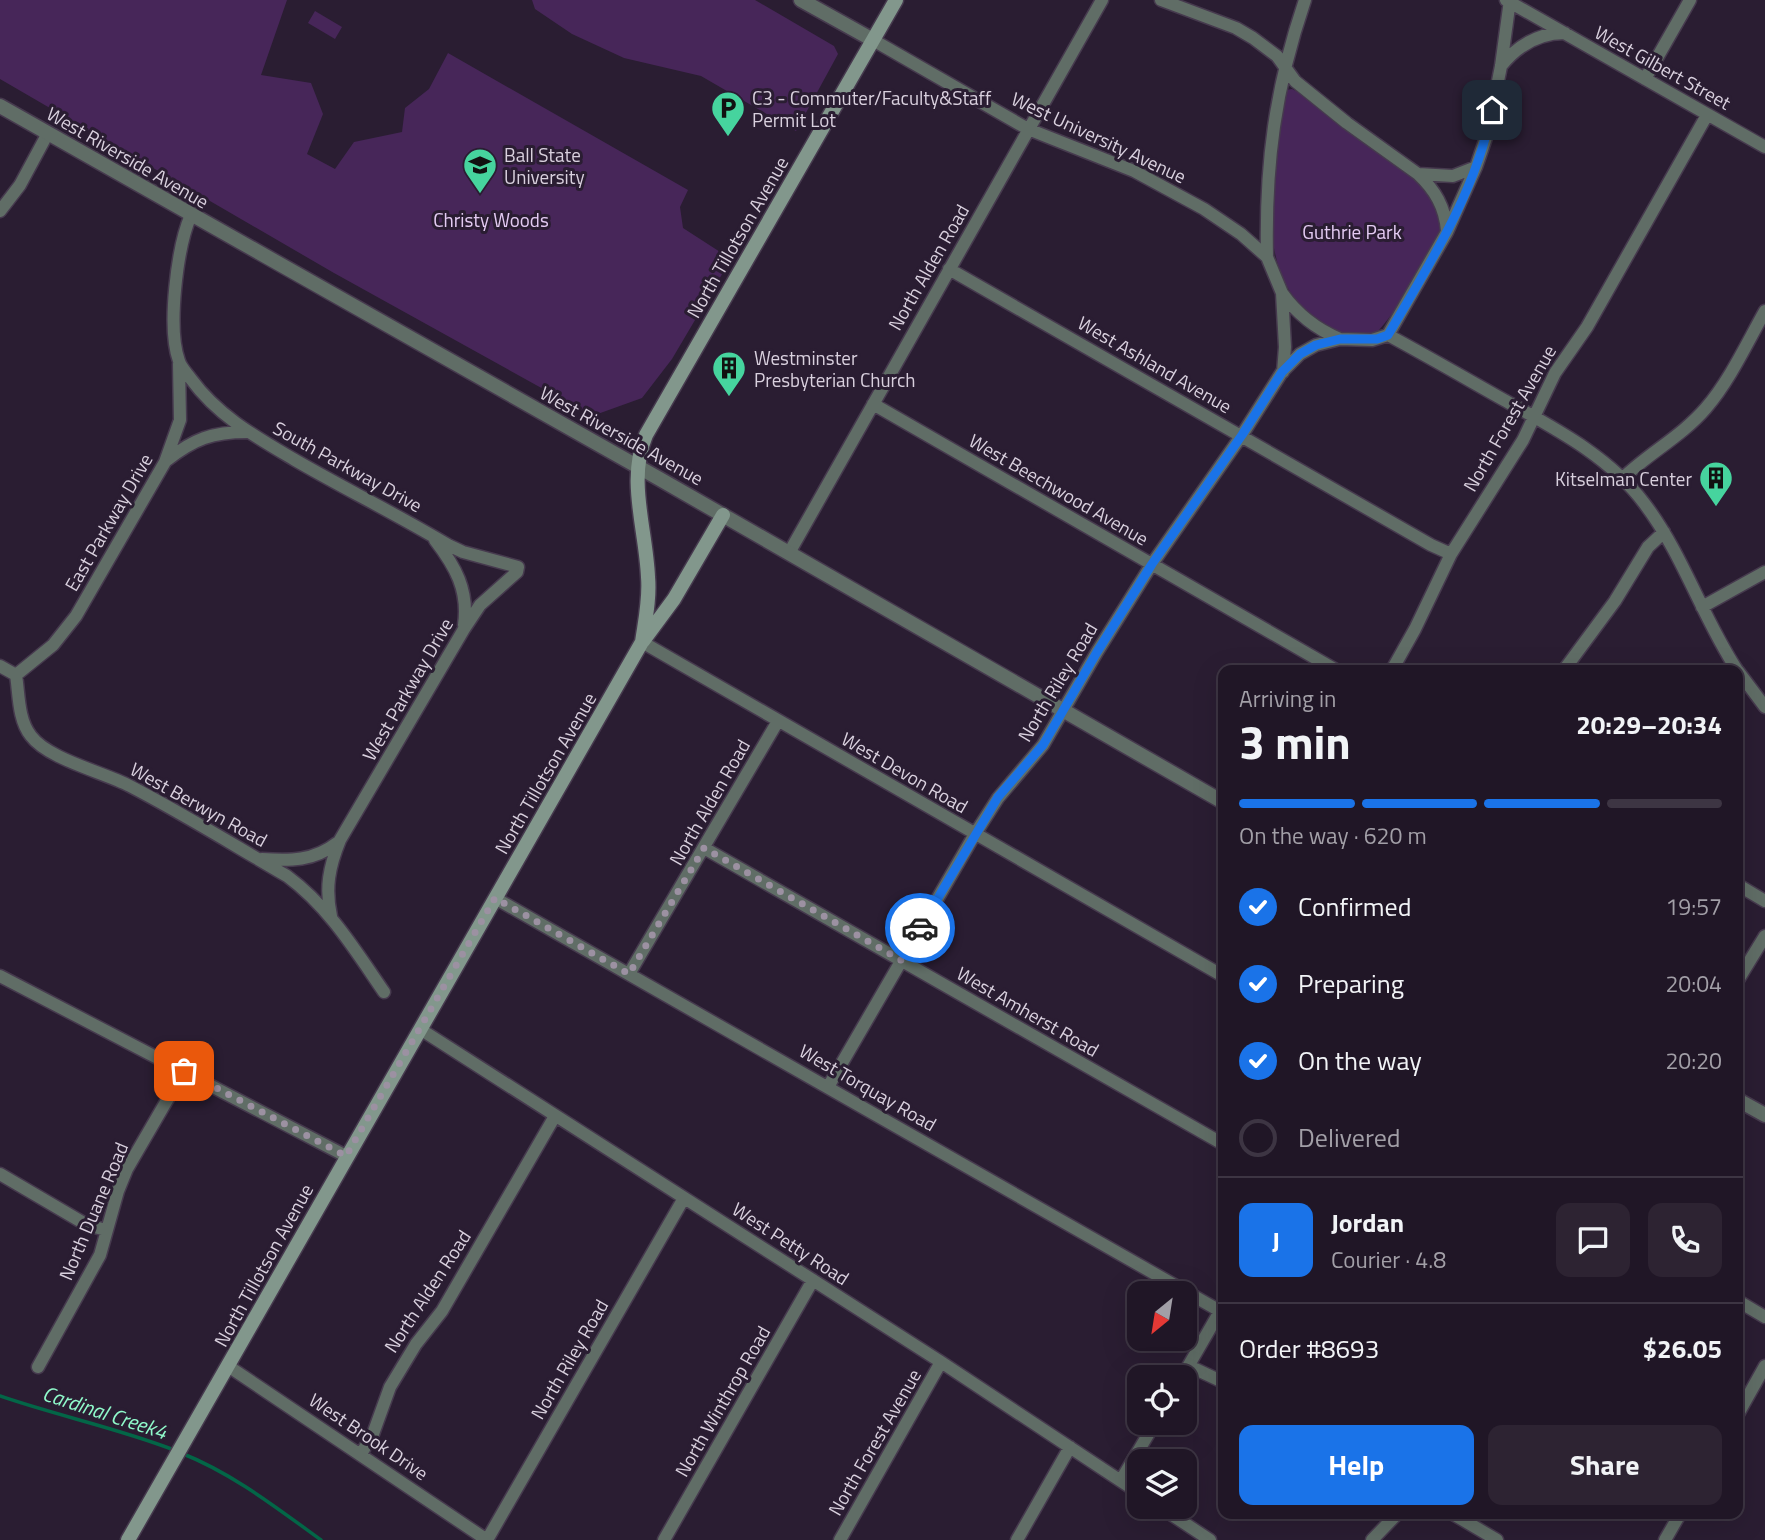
<!DOCTYPE html>
<meta charset="utf-8">
<style>
:root{--surface:#201626;--page:#2d2332;--text:#f1f3f6;--muted:#a29fa7;--line:#3d3543;--accent:#1a73e8}
body{margin:0;font-family:"Titillium Web",sans-serif;background:var(--page);color:var(--text);height:100vh;display:flex;flex-direction:column;font-size:26px;white-space:nowrap}
*{box-sizing:border-box;margin:0}
p{font-size:23px;color:var(--muted)}
.icon{flex:none;width:38px;height:38px;fill:none;stroke:currentColor;stroke-width:2;stroke-linecap:round;stroke-linejoin:round}
.map{position:relative;flex:1;overflow:hidden}
.drawer{position:absolute;left:1218px;top:665px;width:525px;height:854px;display:flex;flex-direction:column;background:var(--surface);border-radius:14px;box-shadow:0 7px 28px #0002,0 0 0 2px var(--line)}
.drawer>*{flex:none}
.needle{width:46px;rotate:210deg}
.controls{position:absolute;left:1127px;top:1281px;display:grid;gap:14px}
.controls a{display:grid;place-items:center;width:70px;height:70px;border-radius:14px;background:var(--surface);box-shadow:0 7px 28px #0002,0 0 0 2px var(--line);font-size:35px}
.pin{position:absolute;display:grid;place-items:center;width:60px;height:60px;color:#fff;margin:-30px;border-radius:14px;box-shadow:0 4px 10px #0006}
.courier{position:absolute;display:grid;place-items:center;width:70px;height:70px;margin:-35px;border:5px solid #1a73e8;border-radius:50%;background:#fff;color:#222;box-shadow:0 2px 9px #0007}
.headline em{font-style:normal;font-weight:700}
.headline div{display:flex;flex-direction:column-reverse}
.headline{display:flex;align-items:center;justify-content:space-between;height:119px;padding:0 21px}
h1{font-size:46px;font-weight:700;line-height:52px}
.bar{display:grid;grid-template-columns:repeat(4,1fr);gap:10px 7px;align-content:center;height:84px;padding:0 21px}
.bar i{height:9px;border-radius:5px;background:var(--line)}
.bar .on{background:var(--accent)}
.bar p{grid-column:span 4}
.line{display:flex;align-items:center;gap:18px;padding:0 21px;border-top:2px solid var(--line)}
.line div{flex:1}
.round{display:grid;place-items:center;flex:none;width:74px;height:74px;border-radius:14px;background:var(--page)}
ol{padding:0 21px;list-style:none}
li{display:flex;align-items:center;gap:21px;height:77px}
li p{margin-inline-start:auto}
li .icon{padding:7px;border-radius:50%;background:var(--accent);color:#fff;stroke-width:4}
li:last-child{color:var(--muted)}
li i{width:38px;height:38px;border:4px solid var(--line);border-radius:50%}
.button{display:flex;gap:14px;margin-top:auto;padding:14px 21px}
.button a{flex:1;height:80px;border-radius:14px;background:var(--accent);color:#fff;font-size:28px;font-weight:700;line-height:80px;text-align:center}
.button a+a{background:var(--page);color:var(--text)}
.map>svg:first-child{display:block}
.green{fill:#472659}
.lines{fill:none;stroke-linecap:round;stroke-linejoin:round}
.stream{stroke:#036647;stroke-width:3.5}
.minor-casing{stroke:#463a4e;stroke-width:15}
.tertiary-casing{stroke:#463a4e;stroke-width:17}
.secondary-casing{stroke:#463a4e;stroke-width:17}
.minor{stroke:#606d66;stroke-width:12}
.tertiary{stroke:#606d66;stroke-width:14}
.secondary{stroke:#82978c;stroke-width:14}
.done{stroke:#9c91a2;stroke-width:7;stroke-dasharray:0 12.6}
.route{stroke:#1a73e8;stroke-width:9}
.labels{text-anchor:middle;dominant-baseline:central;stroke-width:6;stroke-linejoin:round;paint-order:stroke}
.street-label{font-size:19px;fill:#d9d0de;stroke:#2a1d32}
.poi-label{font-size:19px;fill:#d9d0de;stroke:#2a1d32;text-anchor:start}
.park-label{font-size:19px;fill:#e4cbf3;stroke:#2a1d32}
.water-label{font-size:21px;font-style:italic;fill:#90facb;stroke:#2a1d32}
</style>
<div class="map">
<svg width="1765" height="1540" viewBox="0 0 1765 1540">
<rect width="100%" height="100%" fill="#2a1d32"/>
<path class="green" d="M0 0H287L261 75 311 83 323 114 307 154 335 169 354 142 402 132 405 108 429 89 448 53 688 190 680 207 683 228 731 259 672 359 642 398 592 416 334 273 0 79Z
M532 0H755L834 46 838 54 796 131 701 76 624 58 572 34 535 9Z
M315 11 342 27 335 39 308 23Z
M1292 89 1298 92 1413 177C1428 191 1442 208 1441 229 1440 246 1389 323 1374 335 1365 335 1356 336 1347 334 1331 331 1317 321 1306 311 1250 259 1275 156 1286 90Z"/>
<g class="lines">
<path class="stream" d="M0 1396C58 1416 117 1428 174 1450
M181 1453C232 1473 277 1508 321 1540"/>
<g class="minor-casing">
<path id="minor" d="M1161 0 1236 28 1253 38 1277 56 1295 81 1347 123 1418 174 1453 176 1476 167
M1506 0 1765 147
M873 40 1028 129 1134 171 1204 209 1241 234 1267 257 1282 293 1285 347 1283 372
M1501 66C1518 45 1538 33 1565 33
M1645 79 1690 0
M1418 174C1435 190 1445 207 1447 231
M0 211 20 185 48 133
M191 215C177 247 167 328 179 361 181 368 187 373 191 379 218 416 256 437 295 460 345 489 398 515 448 545L463 552 518 567 517 572 480 605 464 629 340 840C329 867 325 888 331 916
M1267 257C1265 164 1275 88 1305 0
M949 269 1431 545 1451 554
M1282 293C1297 314 1316 329 1340 339
M1388 335 1447 232 1476 167 1488 132 1501 66 1510 0
M873 404 1336 670
M167 460C194 439 212 432 247 432
M1623 478C1649 453 1682 436 1706 408 1730 380 1747 343 1765 311
M435 540C455 566 469 590 464 625
M789 553 1102 0
M1702 607 1765 572
M642 642 1223 976
M0 666 16 675C19 694 18 720 31 736 48 759 103 772 130 786 184 814 235 846 287 876 329 907 355 950 384 992
M1392 670 1415 629 1451 554 1523 440 1555 373 1587 327 1707 115
M1564 670 1615 601 1648 547 1664 532
M1738 671 1765 707
M16 675 53 645 76 616 165 462 180 420 179 364
M704 848 1223 1144
M262 859C290 861 314 861 337 843
M1738 885 1765 901
M495 898 1220 1311
M629 974 778 721
M0 976 346 1156
M1738 980 1765 936
M420 1029 941 1362 1139 1493
M828 1087 975 834 998 798 1043 745 1097 652 1152 564 1242 435 1282 372 1300 354 1316 345 1340 339 1372 340 1388 335C1427 356 1465 378 1504 400 1554 428 1609 456 1644 503 1683 554 1702 617 1737 670
M0 1174 87 1225 106 1230
M1738 1301 1765 1317
M228 1366 487 1540 684 1198
M1189 1366 1223 1382
M38 1367 100 1255 118 1191 127 1169 184 1071
M1182 1377 1223 1306
M1738 1414 1765 1366
M361 1454 373 1434 390 1387 416 1344 442 1311 555 1116
M1121 1480 1155 1423
M1160 1507 1210 1540
M1453 1514 1497 1540
M664 1540 813 1280
M840 1540 941 1362
M1017 1540 1070 1447
M1372 1540 1397 1514
M1665 1540 1680 1514"/>
</g>
<g class="tertiary-casing">
<path id="tertiary" d="M801 0 873 40
M0 106 658 478 1223 802
M1738 1100 1765 1115"/>
</g>
<g class="secondary-casing">
<path id="secondary" d="M643 641 674 599 723 515
M128 1540 642 642C645 621 650 599 648 577 646 529 627 480 646 435L896 0"/>
</g>
<use href="#minor" class="minor"/>
<use href="#tertiary" class="tertiary"/>
<use href="#secondary" class="secondary"/>
</g>
<g class="lines">
<path class="done" d="M184 1071 346 1156 495 898 629 974 704 848 901 960 920 928"/>
<path class="route" d="M920 928 998 797 1043 745 1097 652 1152 564 1242 435 1282 372 1300 354 1316 345 1340 339H1377L1388 335C1430 263 1476 192 1492 110"/>
</g>
<defs>
<g id="parking-pin" transform="scale(1.75)"><path d="M0 17L-7.5 6A9.5 9.5 0 1 1 7.5 6Z" fill="#46d49e" stroke="#2a1d32"/><path d="M-3.5-5.5H1a3.5 3.5 0 0 1 0 7H-1V5.5H-3.5ZM-1-3.4V-.6H.8a1.4 1.4 0 0 0 0-2.8Z" fill="#111"/></g>
<g id="university-pin" transform="scale(1.75)"><path d="M0 17L-7.5 6A9.5 9.5 0 1 1 7.5 6Z" fill="#46d49e" stroke="#2a1d32"/><path d="M0-5L7-2L0 1L-7-2ZM-4 1L0 2.5L4 1V4Q0 6-4 4Z" fill="#111"/></g>
<g id="building-pin" transform="scale(1.75)"><path d="M0 17L-7.5 6A9.5 9.5 0 1 1 7.5 6Z" fill="#46d49e" stroke="#2a1d32"/><path d="M-4-6H4V6H1V3H-1V6H-4ZM-2.5-4.3h1.7v1.8h-1.7ZM.8-4.3h1.7v1.8H.8ZM-2.5-1h1.7V.8h-1.7ZM.8-1h1.7V.8H.8Z" fill="#111"/></g>
</defs>
<g fill-rule="evenodd">
<use href="#parking-pin" x="728" y="108"/>
<use href="#university-pin" x="480" y="165"/>
<use href="#building-pin" x="729" y="368"/>
<use href="#building-pin" x="1716" y="478"/>
</g>
<g class="labels">
<g class="street-label">
<text transform="translate(1663 67) rotate(29)">West Gilbert Street</text>
<text transform="translate(1099 137) rotate(25)">West University Avenue</text>
<text transform="translate(128 157) rotate(30)">West Riverside Avenue</text>
<text transform="translate(737 237) rotate(-60)">North Tillotson Avenue</text>
<text transform="translate(928 267) rotate(-60)">North Alden Road</text>
<text transform="translate(1155 364) rotate(30)">West Ashland Avenue</text>
<text transform="translate(1509 418) rotate(-60)">North Forest Avenue</text>
<text transform="translate(622 435) rotate(29)">West Riverside Avenue</text>
<text transform="translate(348 466) rotate(29)">South Parkway Drive</text>
<text transform="translate(1059 489) rotate(30)">West Beechwood Avenue</text>
<text transform="translate(108 522) rotate(-60)">East Parkway Drive</text>
<text transform="translate(1057 682) rotate(-59)">North Riley Road</text>
<text transform="translate(407 689) rotate(-60)">West Parkway Drive</text>
<text transform="translate(905 772) rotate(30)">West Devon Road</text>
<text transform="translate(545 773) rotate(-60)">North Tillotson Avenue</text>
<text transform="translate(709 802) rotate(-60)">North Alden Road</text>
<text transform="translate(199 804) rotate(29)">West Berwyn Road</text>
<text transform="translate(1028 1011) rotate(30)">West Amherst Road</text>
<text transform="translate(868 1087) rotate(30)">West Torquay Road</text>
<text transform="translate(93 1211) rotate(-67)">North Duane Road</text>
<text transform="translate(791 1243) rotate(33)">West Petty Road</text>
<text transform="translate(263 1265) rotate(-61)">North Tillotson Avenue</text>
<text transform="translate(427 1291) rotate(-57)">North Alden Road</text>
<text transform="translate(569 1359) rotate(-60)">North Riley Road</text>
<text transform="translate(722 1401) rotate(-60)">North Winthrop Road</text>
<text transform="translate(369 1436) rotate(34)">West Brook Drive</text>
<text transform="translate(874 1442) rotate(-60)">North Forest Avenue</text>
</g>
<g class="poi-label">
<text x="752" y="97">C3 - Commuter/Faculty&amp;Staff<tspan x="752" dy="22">Permit Lot</tspan></text>
<text x="504" y="154">Ball State<tspan x="504" dy="22">University</tspan></text>
<text x="754" y="357">Westminster<tspan x="754" dy="22">Presbyterian Church</tspan></text>
<text x="1692" y="478" text-anchor="end">Kitselman Center</text>
</g>
<g class="park-label">
<text x="491" y="219">Christy Woods</text>
<text x="1352" y="231">Guthrie Park</text>
</g>
<g class="water-label">
<text transform="translate(105 1412) rotate(18)">Cardinal Creek4</text>
</g>
</g>
</svg>
<div class="controls">
<a><svg class="needle" viewBox="-14 -14 28 28"><path d="M0-13l5 13h-10z" fill="#e53935"/><path d="M0 13l5-13h-10z" fill="#a29fa7"/></svg></a>
<a><svg class="icon" aria-label="locate" viewBox="0 0 24 24"><circle cx="12" cy="12" r="6"/><path d="M12 2v4M12 18v4M2 12h4M18 12h4"/></svg></a>
<a><svg class="icon" aria-label="layers" viewBox="0 0 24 24"><path d="M12 4l9 5-9 5-9-5zM3 14l9 5 9-5"/></svg></a>
</div>
<div class="pin" style="left:184px;top:1071px;background:#ea580c"><svg class="icon" aria-label="bag" viewBox="0 0 24 24"><path d="M5 8h14l-1 12H6zM9 8a3 3 0 0 1 6 0"/></svg></div>
<div class="pin" style="left:1492px;top:110px;background:#1f2937"><svg class="icon" aria-label="home" viewBox="0 0 24 24"><path d="M3 11l9-7 9 7M6 9v11h12V9"/></svg></div>
<div class="courier" style="left:920px;top:928px"><svg class="icon" aria-label="car" viewBox="0 0 24 24"><path d="M5 17H2v-5l4-1 3-4h7l3 4 3 1v5h-3M9 17h6M6 11h13"/><circle cx="7" cy="17" r="2"/><circle cx="17" cy="17" r="2"/></svg></div>
<section class="drawer">
<div class="headline"><div><h1>3 min</h1><p>Arriving in</p></div><em>20:29–20:34</em></div>
<div class="bar"><i class="on"></i><i class="on"></i><i class="on"></i><i></i><p>On the way · 620 m</p></div>
<ol>
<li><svg class="icon" aria-label="check" viewBox="0 0 24 24"><path d="M5 12l5 5 9-10"/></svg>Confirmed<p>19:57</p></li>
<li><svg class="icon" aria-label="check" viewBox="0 0 24 24"><path d="M5 12l5 5 9-10"/></svg>Preparing<p>20:04</p></li>
<li><svg class="icon" aria-label="check" viewBox="0 0 24 24"><path d="M5 12l5 5 9-10"/></svg>On the way<p>20:20</p></li>
<li><i></i>Delivered</li>
</ol>
<div class="line" style="height:126px"><b class="round" style="background:var(--accent);color:#fff">J</b><div><b>Jordan</b><p>Courier · 4.8</p></div><a class="round"><svg class="icon" aria-label="chat" viewBox="0 0 24 24"><path d="M4 5h16v11H9l-5 4z"/></svg></a><a class="round"><svg class="icon" aria-label="phone" viewBox="0 0 24 24"><path d="M5 4h4l2 5-3 2q2 4 5 5l2-3 5 2v4C11 20 4 13 5 4z"/></svg></a></div>
<div class="line" style="height:91px"><div>Order #8693</div><b>$26.05</b></div>
<div class="button"><a>Help</a><a>Share</a></div>
</section>
</div>
